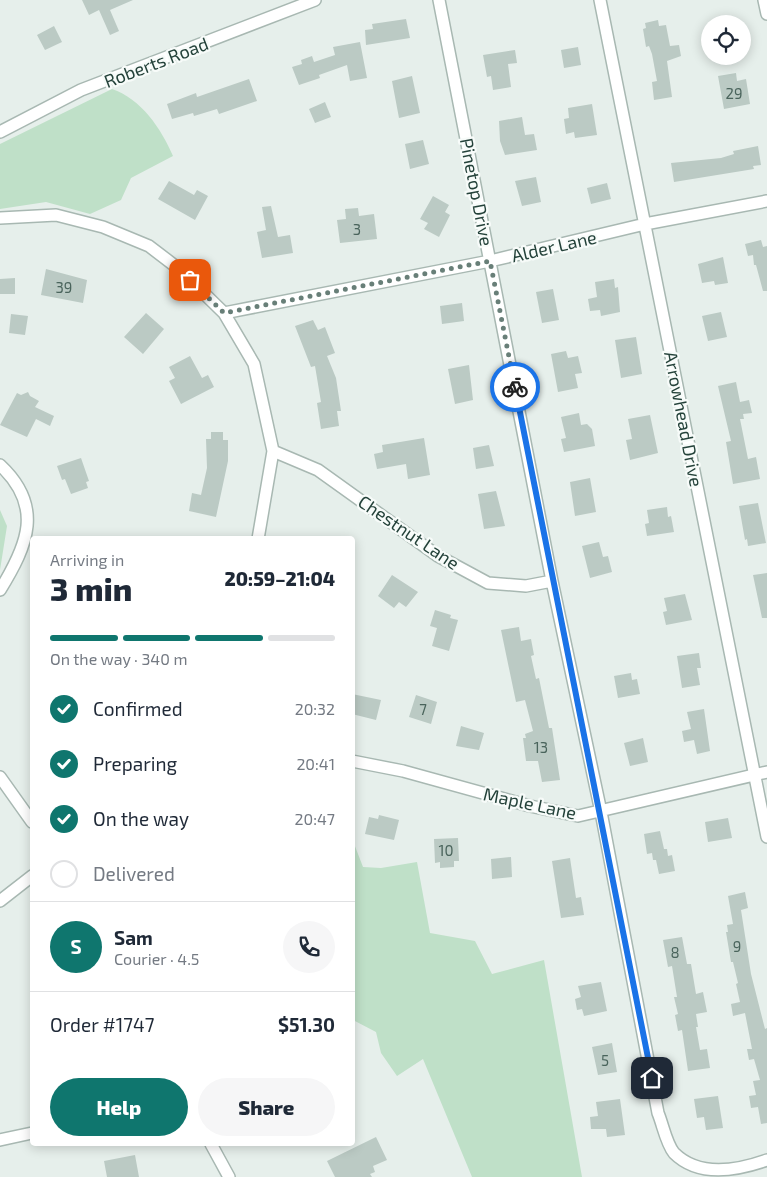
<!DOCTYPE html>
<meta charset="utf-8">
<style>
:root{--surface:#fff;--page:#f6f6f7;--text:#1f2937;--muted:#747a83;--line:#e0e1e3;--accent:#0f766e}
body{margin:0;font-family:"Exo 2",sans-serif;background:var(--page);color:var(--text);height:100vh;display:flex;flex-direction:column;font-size:19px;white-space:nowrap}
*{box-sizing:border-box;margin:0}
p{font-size:16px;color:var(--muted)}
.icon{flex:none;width:28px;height:28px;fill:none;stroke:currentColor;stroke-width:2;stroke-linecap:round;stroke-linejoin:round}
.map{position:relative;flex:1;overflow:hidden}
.side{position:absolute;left:30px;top:536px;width:325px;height:610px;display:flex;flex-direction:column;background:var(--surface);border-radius:5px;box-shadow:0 2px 12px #0003}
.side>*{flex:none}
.controls{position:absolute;left:701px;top:15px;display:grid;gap:10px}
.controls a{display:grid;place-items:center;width:50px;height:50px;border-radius:50%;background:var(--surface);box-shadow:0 2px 12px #0003;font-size:25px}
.pin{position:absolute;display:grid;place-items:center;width:42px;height:42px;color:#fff;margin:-21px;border-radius:10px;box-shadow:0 2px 8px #0006}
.courier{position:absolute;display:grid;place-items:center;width:50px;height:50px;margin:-25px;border:4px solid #1a73e8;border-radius:50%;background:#fff;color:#222;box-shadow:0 1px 6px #0007}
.summary em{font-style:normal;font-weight:800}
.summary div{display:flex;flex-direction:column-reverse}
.summary{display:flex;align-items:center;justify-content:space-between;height:85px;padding:0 20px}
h1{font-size:32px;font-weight:800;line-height:38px}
.bar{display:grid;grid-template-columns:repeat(4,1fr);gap:8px 5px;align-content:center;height:60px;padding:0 20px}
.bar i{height:6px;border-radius:4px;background:var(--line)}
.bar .current{background:var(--accent)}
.bar p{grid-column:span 4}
.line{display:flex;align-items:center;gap:12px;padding:0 20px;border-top:1px solid var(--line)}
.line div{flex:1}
.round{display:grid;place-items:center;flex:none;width:52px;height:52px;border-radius:26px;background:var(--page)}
ol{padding:0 20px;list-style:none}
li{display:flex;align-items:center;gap:15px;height:55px}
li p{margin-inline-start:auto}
li .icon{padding:5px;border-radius:50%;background:var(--accent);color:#fff;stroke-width:4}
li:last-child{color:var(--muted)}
li i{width:28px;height:28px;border:2px solid var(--line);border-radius:50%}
.cta{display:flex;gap:10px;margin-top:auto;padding:10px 20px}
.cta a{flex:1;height:58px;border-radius:30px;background:var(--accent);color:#fff;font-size:20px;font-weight:800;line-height:58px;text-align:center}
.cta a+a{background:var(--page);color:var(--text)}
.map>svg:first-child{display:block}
.green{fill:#bfe0c8}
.building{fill:#bbcac4}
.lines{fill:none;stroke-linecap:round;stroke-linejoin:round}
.street-casing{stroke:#a8b8b2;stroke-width:14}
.street{stroke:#fff;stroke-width:11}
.done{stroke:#687f78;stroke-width:5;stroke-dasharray:0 9}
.route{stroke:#1a73e8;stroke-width:6}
.labels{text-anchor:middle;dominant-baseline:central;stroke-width:4.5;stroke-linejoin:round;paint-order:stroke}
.number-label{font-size:15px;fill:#4a645c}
.street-label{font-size:18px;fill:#24423a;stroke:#f7fbf9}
</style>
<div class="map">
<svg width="767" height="1177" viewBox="0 0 767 1177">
<rect width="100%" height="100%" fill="#e6efeb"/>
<path class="green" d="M112 89C141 99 161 128 173 156L131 178 121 200 90 214 46 202 0 209V144Z
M0 510 7 526 0 570Z
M353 841 363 867 381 868 417 862 430 933 475 941 492 974 544 960 582 1177H472L423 1059 397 1076 381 1053 376 1032 353 1020Z"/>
<path class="building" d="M82 0H133L110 10 119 31 110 35 99 10 89 15Z
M406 19 410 38 366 45 365 30 373 29 372 24Z
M658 20 659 26 666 25 670 46 679 45 681 56 667 61 672 97 654 100 652 82 657 81 652 54 649 46 646 47 643 29 646 28 645 23Z
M54 26 62 42 45 50 37 35Z
M360 42 367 78 350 81 347 65 319 75 320 78 299 85 292 67 302 64 301 60 312 56 314 62 335 55 333 47Z
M578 47 581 65 564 68 561 50Z
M515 50 517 63 508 64 511 87 493 90 491 76 487 77 483 55Z
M736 73 737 81 746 79 750 104 724 109 718 76Z
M412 76 420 113 399 118 392 81Z
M249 79 257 101 219 114 217 109 194 116 193 113 172 119 167 104 196 93 197 97Z
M325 102 331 117 315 123 309 109Z
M592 104 597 135 575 138 574 132 566 134 564 119 569 118 568 108Z
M522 117 525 135 534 134 537 150 505 155 500 141 499 121Z
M423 140 429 164 410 169 405 144Z
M758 146 761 165 753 166 754 169 674 182 671 163 721 158 734 154 733 151Z
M536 177 541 202 522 206 515 181Z
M169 181 194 195 197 190 208 196 195 220 158 199Z
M607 183 611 199 591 204 587 188Z
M433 196 449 205 445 212 450 215 439 237 424 229 428 223 420 219Z
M271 206 278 237 290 235 293 253 262 258 257 232 266 230 262 207Z
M358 208 359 216 374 214 377 239 340 243 337 220 346 219 345 209Z
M761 240 763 247 767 246V291H763L756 265H754L753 255 748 256 745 244Z
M723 257 728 283 715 285 714 281 702 283 698 264Z
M46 269 87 280 83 303 41 295Z
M15 278V294H0V279Z
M614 279 615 288 618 287 620 312 601 316 600 310 590 311 588 299 597 297 595 282Z
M553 289 559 320 542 323 536 292Z
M462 303 464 321 442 324 440 306Z
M721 312 727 337 708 341 702 316Z
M146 313 164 329 143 354 124 337Z
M11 314 28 316 25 335 9 333Z
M313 320 318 330 325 327 335 353 327 356 336 378 341 411H337L339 426 321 429 317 403 321 402 315 366 311 367 295 326Z
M636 337 642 374 621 378 615 340Z
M566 351 568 358 578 356 582 373 575 374 578 388 558 392 551 354Z
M190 356 202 378 208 375 214 387 181 404 169 381 175 378 169 367Z
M469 365 473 400 455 404 448 369Z
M736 382 740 402 749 400 752 413 743 414 744 419H740L748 459 756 457 760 479 733 484 726 442 731 441 718 386Z
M28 392 30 396 39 401 35 407 54 416 50 426 36 419 27 437 0 425 17 393 21 395Z
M579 413 581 425 587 424 592 429 595 446 564 452 561 439 566 438 561 417Z
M650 415 658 453 630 460 626 440 632 439 628 419Z
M211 432H223V440H228V461L216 517 189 511 192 493 201 495 207 468 206 439H211Z
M424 438 430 475 408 479 406 464 377 469 374 454 383 452 382 445Z
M489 445 494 466 476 469 473 448Z
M81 458 89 481 86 482 88 488 71 494 65 479 62 480 57 466Z
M590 478 596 512 575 516 570 482Z
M496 491 505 526 484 529 478 494Z
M758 503 766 543 748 546 747 539 745 540 739 506Z
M667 507 668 517 671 516 674 532 647 536 645 524 649 523 647 510Z
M599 542 603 557 608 556 612 572 590 578 582 546Z
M767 573V618H762L753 575Z
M392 575 418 592 406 607 399 602 394 608 378 596Z
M685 594 692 620 666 625 663 612 667 611 664 598Z
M435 610 451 615 450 618 458 620 449 651 432 646 437 628 430 626Z
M519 627 521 641 531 639 534 655 531 656 536 679 539 678 549 728H552L560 780 542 782 538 761H526L523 738H526L525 734 533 731 525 700 516 702 501 630Z
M699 653 701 668H697L700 685 682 688 677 656Z
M631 673 632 680 637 679 640 694 618 698 614 676Z
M352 694 381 700 376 720 352 714Z
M416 695 437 702 431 724 409 717Z
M704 709 710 751 697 754 694 740 684 742 682 731 691 729 687 712Z
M461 726 484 733 479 750 456 746Z
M643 738 648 762 630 766 624 743Z
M379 815 399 820 394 840 365 834 369 817 378 819Z
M728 818 732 838 708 842 705 822Z
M660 831 664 849H667L668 856 672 855 675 871 659 874 656 860H653L652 853 647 854 644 834Z
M458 838 459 861H454V867L440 868V862L435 863 434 839Z
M511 857 512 877 492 879 491 859Z
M570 858 576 898 581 897 584 915 561 918 552 861Z
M745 892 748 908 741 910 751 974 765 1029 767 1028V1123L761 1124 758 1107 751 1108 749 1096 756 1095 753 1081 760 1080 754 1059 749 1060 747 1049H752L745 1013 733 1016 731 1004 740 1002 736 984 738 983 733 962H731L726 932H728L727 925 733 924 728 896Z
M682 937 687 964H691L696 994 703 992 707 1012 696 1014 698 1027H696L700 1050 707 1049 710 1068 688 1071 682 1030 678 1031 675 1015 678 1014 674 997H677L672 966 668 967 663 940Z
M601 982 607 1011 584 1016 582 1009 577 1010 575 999 581 997 578 986Z
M612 1043 617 1072 598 1075 592 1047Z
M718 1096 723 1128 706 1130 704 1117 697 1118 694 1099Z
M620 1099 625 1135 607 1137 606 1129H591L590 1117 598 1116 596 1102Z
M376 1137 387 1160 373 1166 375 1172 370 1174 372 1177H335L327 1161Z
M135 1155 139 1177H107L104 1161Z"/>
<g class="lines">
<g class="street-casing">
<path id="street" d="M439 0 552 581 601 812 658 1113C663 1125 666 1143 674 1153 698 1177 736 1171 767 1160
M600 0 767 837
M764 0 767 14
M0 132 81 90 315 0
M0 218 56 215 103 227 149 246 179 269 224 313 254 364 273 451 258 539
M224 313 490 261 645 224 767 201
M273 451 318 470 438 556 488 583 526 586 552 581
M0 465C44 506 28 545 0 590
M352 761 403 771 530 806 578 816 767 772
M0 777 32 822
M0 901 32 876
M0 1140 32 1133
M211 1144 229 1177"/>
</g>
<use href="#street" class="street"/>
</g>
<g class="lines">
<path class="done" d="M190 280 224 313 490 261 515 387"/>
<path class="route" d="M515 387 652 1078"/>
</g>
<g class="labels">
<g class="number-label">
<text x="734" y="93">29</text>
<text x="357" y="229">3</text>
<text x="64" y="287">39</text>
<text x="423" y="709">7</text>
<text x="541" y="747">13</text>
<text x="446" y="850">10</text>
<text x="737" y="946">9</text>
<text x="675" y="952">8</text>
<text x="605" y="1060">5</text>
</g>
<g class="street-label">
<text transform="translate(156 62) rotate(-21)">Roberts Road</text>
<text transform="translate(477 192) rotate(79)">Pinetop Drive</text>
<text transform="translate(554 246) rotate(-13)">Alder Lane</text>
<text transform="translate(684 419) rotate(79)">Arrowhead Drive</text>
<text transform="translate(409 532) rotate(34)">Chestnut Lane</text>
<text transform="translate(530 803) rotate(12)">Maple Lane</text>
</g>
</g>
</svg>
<div class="controls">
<a><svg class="icon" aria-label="locate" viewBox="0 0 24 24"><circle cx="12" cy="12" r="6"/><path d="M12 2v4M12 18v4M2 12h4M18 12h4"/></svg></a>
</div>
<div class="pin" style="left:190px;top:280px;background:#ea580c"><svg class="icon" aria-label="bag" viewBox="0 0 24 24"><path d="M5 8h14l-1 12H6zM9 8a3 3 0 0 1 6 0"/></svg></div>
<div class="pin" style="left:652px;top:1078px;background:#1f2937"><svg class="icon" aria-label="home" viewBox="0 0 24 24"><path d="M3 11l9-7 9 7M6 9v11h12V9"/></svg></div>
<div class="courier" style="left:515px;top:387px"><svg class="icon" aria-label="bike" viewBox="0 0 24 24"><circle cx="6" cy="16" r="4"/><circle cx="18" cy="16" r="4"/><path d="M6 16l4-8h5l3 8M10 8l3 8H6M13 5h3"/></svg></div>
<section class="side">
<div class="summary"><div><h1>3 min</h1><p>Arriving in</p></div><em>20:59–21:04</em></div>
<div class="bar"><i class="current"></i><i class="current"></i><i class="current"></i><i></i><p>On the way · 340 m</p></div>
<ol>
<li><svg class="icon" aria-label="check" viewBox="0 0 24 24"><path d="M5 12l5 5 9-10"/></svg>Confirmed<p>20:32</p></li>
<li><svg class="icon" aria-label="check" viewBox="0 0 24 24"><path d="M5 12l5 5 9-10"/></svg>Preparing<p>20:41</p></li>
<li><svg class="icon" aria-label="check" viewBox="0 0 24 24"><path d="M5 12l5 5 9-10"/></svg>On the way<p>20:47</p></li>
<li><i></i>Delivered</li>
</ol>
<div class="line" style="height:90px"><b class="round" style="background:var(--accent);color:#fff">S</b><div><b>Sam</b><p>Courier · 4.5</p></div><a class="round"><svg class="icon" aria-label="phone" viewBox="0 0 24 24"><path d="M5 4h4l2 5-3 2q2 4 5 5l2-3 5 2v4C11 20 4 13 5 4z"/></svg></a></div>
<div class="line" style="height:65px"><div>Order #1747</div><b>$51.30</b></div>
<div class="cta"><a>Help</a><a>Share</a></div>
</section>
</div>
